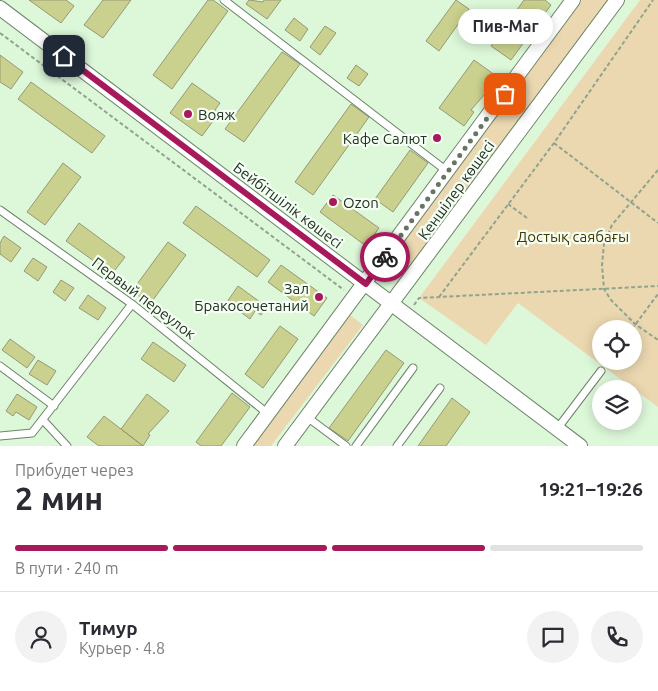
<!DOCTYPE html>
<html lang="ru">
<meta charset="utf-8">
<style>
:root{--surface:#fff;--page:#f2f2f3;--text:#2b2b33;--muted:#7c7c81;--line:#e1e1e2;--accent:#a7195a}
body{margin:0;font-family:Ubuntu,sans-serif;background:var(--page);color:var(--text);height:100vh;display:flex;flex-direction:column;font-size:19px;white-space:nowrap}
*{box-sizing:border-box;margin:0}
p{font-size:16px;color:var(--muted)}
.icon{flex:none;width:28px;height:28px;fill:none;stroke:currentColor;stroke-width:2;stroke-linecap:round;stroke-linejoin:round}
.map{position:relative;height:446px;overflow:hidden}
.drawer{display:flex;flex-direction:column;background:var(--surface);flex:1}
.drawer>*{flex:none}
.buttons{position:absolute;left:592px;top:320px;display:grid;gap:10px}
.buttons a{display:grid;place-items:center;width:50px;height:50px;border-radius:50%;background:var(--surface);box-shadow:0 2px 12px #0003;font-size:25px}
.pin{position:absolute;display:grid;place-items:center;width:42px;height:42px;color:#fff;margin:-21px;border-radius:10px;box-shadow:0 2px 8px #0006}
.courier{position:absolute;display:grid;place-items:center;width:50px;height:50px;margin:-25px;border:4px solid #a7195a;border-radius:50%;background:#fff;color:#222;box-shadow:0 1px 6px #0007}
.bubble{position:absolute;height:35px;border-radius:18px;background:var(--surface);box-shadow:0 2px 12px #0003;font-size:16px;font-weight:700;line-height:35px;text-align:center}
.overview em{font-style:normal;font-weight:700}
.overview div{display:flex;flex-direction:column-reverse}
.overview{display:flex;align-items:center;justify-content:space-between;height:85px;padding:0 15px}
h1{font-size:32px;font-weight:700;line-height:38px}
.bar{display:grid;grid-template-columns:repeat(4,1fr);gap:8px 5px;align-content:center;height:60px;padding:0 15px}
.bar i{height:6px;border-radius:4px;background:var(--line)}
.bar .selected{background:var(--accent)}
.bar p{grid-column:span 4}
.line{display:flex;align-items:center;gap:12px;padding:0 15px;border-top:1px solid var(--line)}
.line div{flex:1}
.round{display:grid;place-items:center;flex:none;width:52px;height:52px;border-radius:26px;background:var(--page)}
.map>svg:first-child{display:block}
.green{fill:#ebd8b1;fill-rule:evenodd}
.building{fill:#cad18e;stroke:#959977}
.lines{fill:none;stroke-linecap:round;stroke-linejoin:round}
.service-casing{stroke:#6c8469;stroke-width:9}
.minor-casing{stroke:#6c8469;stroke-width:16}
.path{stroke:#90a48d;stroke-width:2;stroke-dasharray:4 2.5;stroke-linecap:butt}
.service{stroke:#fff;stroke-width:7}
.minor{stroke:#fff;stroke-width:14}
.done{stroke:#667663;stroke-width:5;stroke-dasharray:0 9}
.route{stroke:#a7195a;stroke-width:6}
.poi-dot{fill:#a7195a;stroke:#f4fff3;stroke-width:2}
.labels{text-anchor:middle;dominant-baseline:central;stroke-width:4.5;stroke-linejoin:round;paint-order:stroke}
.poi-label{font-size:15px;fill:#263024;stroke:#f4fff3;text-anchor:start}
.street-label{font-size:15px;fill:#263024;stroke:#f4fff3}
.park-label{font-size:15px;fill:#4b3701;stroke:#f4fff3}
</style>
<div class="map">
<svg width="658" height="446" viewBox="0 0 658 446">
<rect width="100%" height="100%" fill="#ddf7d9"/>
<path class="green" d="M582 0H608L405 275 388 263Z
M640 0H658V407L518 303 486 345 419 298ZM601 329H634V361H601Z
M350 315 363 325 271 446H252Z"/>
<path class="building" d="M29 0H66L74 6 61 23Z
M103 0H131L103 38 84 25Z
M208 0H213L228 11 172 89 153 75Z
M249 0 263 2 264 0H281L267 19 246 4Z
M456 0 469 9 439 51 426 41Z
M524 0H545L551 5 511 60 491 46Z
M294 18 308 29 300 41 285 30Z
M325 26 336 33 320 55 310 47Z
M282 52 300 64 244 142 225 129Z
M0 55 23 72 11 89 0 82Z
M474 60 499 78 471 110 474 112 464 126 439 108Z
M356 65 368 74 359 86 347 78Z
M31 82 105 136 92 153 18 99Z
M192 83 220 103 215 110 219 113 202 136 170 113Z
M351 104 369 117 313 195 295 182Z
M410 150 428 163 393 212 375 199Z
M63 163 81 177 45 225 27 212Z
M333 195 379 228 366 246 320 212Z
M196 206 270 260 257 277 183 223Z
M79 223 125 257 112 274 66 241Z
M4 236 21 248 11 262 0 254V243Z
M168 242 186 255 150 304 132 291Z
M33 258 47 267 38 281 24 271Z
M281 265 327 298 314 316 268 282Z
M61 280 74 288 65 301 53 292Z
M238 286 267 307 261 315 255 311 250 319 227 302Z
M88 295 106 308 98 320 79 308Z
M280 326 298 339 263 388 245 374Z
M10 339 35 357 27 368 2 350Z
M153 342 186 365 174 382 141 359Z
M386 350 404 363 348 441 329 428Z
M38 360 56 371 47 385 29 374Z
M232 393 250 407 221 446H201L196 442Z
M17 394 37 407 29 420 16 412 13 416 6 411Z
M147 394 169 411 148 434 150 435 143 446 121 429Z
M452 398 470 412 446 446H418Z
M104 416 143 446H99L87 437Z"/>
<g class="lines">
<g class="service-casing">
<path id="service" d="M224 0 448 172
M0 210 132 304 267 413
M0 366 54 406
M307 417 346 446
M43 420 67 446
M557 429 601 371
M0 436 32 433 132 304
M356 446 413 368
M397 446 440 388"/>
</g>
<g class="minor-casing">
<path id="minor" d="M0 8 580 446
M244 446 573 0
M285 446 617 0"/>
</g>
<path class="path" d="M0 33 344 290
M554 143 658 223
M658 170 612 225 604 244 602 265 604 289 611 300 635 324 658 340
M508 204 527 218
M439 297 554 143 653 0
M414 305 419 298 658 286
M632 329 658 294"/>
<use href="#service" class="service"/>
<use href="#minor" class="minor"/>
</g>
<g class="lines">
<path class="done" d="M385 257 505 94"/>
<path class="route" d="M64 56 366 284 385 257"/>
</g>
<g class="poi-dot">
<circle cx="188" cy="114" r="5"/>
<circle cx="437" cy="138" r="5"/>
<circle cx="333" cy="202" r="5"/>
<circle cx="319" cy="297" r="5"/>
</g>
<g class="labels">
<g class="poi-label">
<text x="198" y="114">Вояж</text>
<text x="427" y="138" text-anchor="end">Кафе Салют</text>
<text x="343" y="202">Ozon</text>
<text x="309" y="288" text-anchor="end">Зал<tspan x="309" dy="17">Бракосочетаний</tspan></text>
</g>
<g class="street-label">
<text transform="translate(456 190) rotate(-54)">Кеншілер көшесі</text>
<text transform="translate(288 205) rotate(37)">Бейбітшілік көшесі</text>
<text transform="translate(144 298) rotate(37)">Первый переулок</text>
</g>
<g class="park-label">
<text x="573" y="236">Достық саябағы</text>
</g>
</g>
</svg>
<div class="buttons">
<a><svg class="icon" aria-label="locate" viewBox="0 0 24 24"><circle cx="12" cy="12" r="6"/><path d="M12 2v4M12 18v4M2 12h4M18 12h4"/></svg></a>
<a><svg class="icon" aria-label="layers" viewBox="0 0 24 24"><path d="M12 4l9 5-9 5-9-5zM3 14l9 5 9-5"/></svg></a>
</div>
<div class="pin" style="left:505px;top:94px;background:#ea580c"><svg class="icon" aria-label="bag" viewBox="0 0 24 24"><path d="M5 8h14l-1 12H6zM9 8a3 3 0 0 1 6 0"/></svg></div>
<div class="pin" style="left:64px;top:56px;background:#1f2937"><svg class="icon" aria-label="home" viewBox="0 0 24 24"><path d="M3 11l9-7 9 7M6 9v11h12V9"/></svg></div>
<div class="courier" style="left:385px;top:257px"><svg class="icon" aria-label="bike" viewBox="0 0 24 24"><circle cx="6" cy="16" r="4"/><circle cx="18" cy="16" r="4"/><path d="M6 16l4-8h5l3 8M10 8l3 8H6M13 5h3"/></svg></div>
<div class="bubble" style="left:458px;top:9px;width:95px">Пив-Маг</div>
</div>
<section class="drawer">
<div class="overview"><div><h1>2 мин</h1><p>Прибудет через</p></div><em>19:21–19:26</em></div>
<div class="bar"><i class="selected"></i><i class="selected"></i><i class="selected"></i><i></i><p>В пути · 240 m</p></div>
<div class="line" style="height:90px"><a class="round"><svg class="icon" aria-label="person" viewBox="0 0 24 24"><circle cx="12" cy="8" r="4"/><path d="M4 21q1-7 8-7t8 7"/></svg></a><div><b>Тимур</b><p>Курьер · 4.8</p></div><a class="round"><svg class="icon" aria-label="chat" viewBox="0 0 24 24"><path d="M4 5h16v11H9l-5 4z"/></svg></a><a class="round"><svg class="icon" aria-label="phone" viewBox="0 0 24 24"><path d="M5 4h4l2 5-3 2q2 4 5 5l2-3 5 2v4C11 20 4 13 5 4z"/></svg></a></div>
</section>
